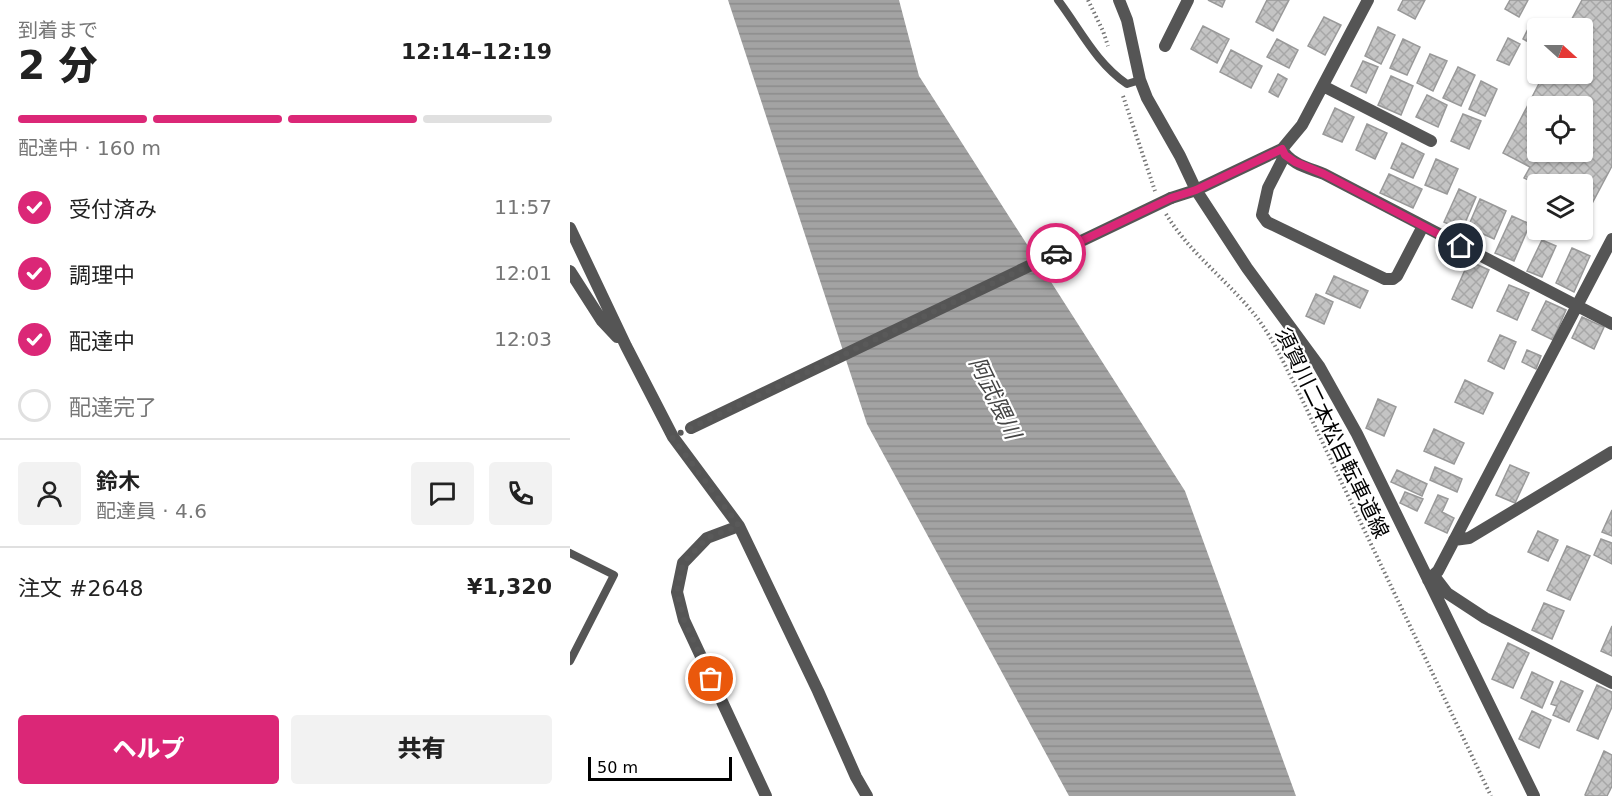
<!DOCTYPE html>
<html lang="ja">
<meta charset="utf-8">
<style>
:root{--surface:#fff;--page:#f2f2f2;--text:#222;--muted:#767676;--line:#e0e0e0;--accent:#db2777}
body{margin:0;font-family:"DejaVu Sans","Noto Sans JP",sans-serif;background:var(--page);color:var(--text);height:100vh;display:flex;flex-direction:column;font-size:22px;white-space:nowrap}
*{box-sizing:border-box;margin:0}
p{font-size:20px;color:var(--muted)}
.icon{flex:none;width:33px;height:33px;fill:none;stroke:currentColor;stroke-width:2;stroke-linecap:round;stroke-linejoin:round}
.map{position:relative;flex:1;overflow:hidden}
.panel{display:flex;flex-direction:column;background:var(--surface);width:570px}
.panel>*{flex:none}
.needle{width:39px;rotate:111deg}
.controls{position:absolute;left:957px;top:18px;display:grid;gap:12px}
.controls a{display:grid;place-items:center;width:66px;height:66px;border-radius:6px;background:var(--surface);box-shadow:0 2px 4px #0004;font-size:30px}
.scale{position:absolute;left:18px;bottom:15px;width:144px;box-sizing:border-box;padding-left:6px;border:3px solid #000;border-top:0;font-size:16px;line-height:21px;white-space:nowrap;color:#000;-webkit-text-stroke:4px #fff;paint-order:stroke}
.pin{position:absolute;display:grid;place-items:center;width:51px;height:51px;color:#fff;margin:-26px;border:3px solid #fff;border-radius:50%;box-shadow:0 2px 6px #0007}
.courier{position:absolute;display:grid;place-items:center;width:60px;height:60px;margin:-30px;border:4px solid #db2777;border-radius:50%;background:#fff;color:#222;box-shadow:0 2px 8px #0007}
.headline em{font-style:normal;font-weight:800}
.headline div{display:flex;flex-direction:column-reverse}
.headline{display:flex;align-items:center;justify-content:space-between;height:102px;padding:0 18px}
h1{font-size:39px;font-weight:800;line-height:45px}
.bar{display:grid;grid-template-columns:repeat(4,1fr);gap:9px 6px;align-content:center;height:72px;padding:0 18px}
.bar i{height:8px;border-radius:4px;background:var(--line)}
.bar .on{background:var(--accent)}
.bar p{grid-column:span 4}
.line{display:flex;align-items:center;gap:15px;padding:0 18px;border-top:2px solid var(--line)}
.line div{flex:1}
.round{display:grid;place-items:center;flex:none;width:63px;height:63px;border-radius:6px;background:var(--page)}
ol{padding:0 18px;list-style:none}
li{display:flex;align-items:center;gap:18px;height:66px}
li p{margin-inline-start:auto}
li .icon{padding:6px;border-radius:50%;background:var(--accent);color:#fff;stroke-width:4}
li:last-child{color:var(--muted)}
li i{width:33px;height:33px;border:3px solid var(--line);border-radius:50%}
.cta{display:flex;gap:12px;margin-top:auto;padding:12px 18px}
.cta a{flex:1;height:69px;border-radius:6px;background:var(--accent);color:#fff;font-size:24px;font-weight:800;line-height:69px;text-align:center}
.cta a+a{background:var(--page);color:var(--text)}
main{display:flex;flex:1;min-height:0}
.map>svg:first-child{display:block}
.water{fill:url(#water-rules)}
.building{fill:url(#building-cross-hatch);stroke:#999;stroke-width:1.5;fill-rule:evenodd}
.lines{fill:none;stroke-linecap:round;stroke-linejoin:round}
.path{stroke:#777;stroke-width:4;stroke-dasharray:1.5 3;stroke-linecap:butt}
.service{stroke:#555;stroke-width:8}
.minor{stroke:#555;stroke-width:12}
.minor-bridge{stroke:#555;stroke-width:12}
.done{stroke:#595959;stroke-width:6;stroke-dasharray:0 10.8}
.route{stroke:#db2777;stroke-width:8}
.labels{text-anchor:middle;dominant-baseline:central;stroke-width:4.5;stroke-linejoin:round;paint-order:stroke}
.street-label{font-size:21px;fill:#000;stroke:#fff}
.water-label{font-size:22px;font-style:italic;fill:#444;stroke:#fff}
</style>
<main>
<section class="panel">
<div class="headline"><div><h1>2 分</h1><p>到着まで</p></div><em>12:14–12:19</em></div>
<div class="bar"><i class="on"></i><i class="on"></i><i class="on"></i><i></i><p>配達中 · 160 m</p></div>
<ol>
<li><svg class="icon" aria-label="check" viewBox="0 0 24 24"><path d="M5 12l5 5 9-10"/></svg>受付済み<p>11:57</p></li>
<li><svg class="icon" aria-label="check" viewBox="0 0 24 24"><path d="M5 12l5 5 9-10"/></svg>調理中<p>12:01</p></li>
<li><svg class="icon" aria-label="check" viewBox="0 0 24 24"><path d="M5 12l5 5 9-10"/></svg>配達中<p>12:03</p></li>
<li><i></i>配達完了</li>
</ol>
<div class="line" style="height:108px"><a class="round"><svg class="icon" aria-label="person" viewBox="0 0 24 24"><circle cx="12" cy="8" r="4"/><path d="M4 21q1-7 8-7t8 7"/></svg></a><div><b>鈴木</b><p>配達員 · 4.6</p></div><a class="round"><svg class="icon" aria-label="chat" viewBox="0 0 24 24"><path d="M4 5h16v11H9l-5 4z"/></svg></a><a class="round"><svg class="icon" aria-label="phone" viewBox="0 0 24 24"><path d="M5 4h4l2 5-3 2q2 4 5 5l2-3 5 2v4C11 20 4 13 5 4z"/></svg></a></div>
<div class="line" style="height:78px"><div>注文 #2648</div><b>¥1,320</b></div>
<div class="cta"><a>ヘルプ</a><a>共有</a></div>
</section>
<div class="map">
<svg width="1042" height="796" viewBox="0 0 1042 796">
<defs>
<pattern id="water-rules" width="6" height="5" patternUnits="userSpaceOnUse" patternTransform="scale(1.5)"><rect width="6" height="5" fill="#a3a3a3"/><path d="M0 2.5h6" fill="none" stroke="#8b8b8b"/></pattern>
<pattern id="building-cross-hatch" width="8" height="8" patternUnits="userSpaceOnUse" patternTransform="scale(1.5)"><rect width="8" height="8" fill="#c4c4c4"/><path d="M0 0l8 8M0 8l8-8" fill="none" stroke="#a7a7a7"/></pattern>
</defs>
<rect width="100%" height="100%" fill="#fff"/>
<path class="water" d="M158 0H329L349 76 615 491 726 796H499L297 424Z"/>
<path class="building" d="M638 0H655L652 7Z
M697 0H719L703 31 686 22Z
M833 0H855L845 19 828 10Z
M940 0H958L949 17 935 9Z
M1012 0H1042V166L1018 211 1012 208V184L968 185 954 178 960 167 933 153 974 74H1012V28H997ZM968 106H1012V152H968Z
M754 17 771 25 755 55 738 46Z
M962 21 977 28H968V47L953 39Z
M633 26 659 39 647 63 621 49Z
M808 27 825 35 811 64 795 56Z
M938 38 950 44 939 65 927 60Z
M707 39 728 50 719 68 697 57Z
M833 39 850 47 837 75 820 68Z
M661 50 692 66 681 88 650 72Z
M860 54 877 61 863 91 847 83Z
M793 61 808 67 796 93 781 86Z
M888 67 905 75 891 106 873 98Z
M708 74 717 79 708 97 699 92Z
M821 76 843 86 831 115 808 105Z
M911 81 927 89 915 116 899 109Z
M857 95 877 105 868 127 846 117Z
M765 108 784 117 772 142 753 134Z
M893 114 911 121 899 149 881 141Z
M797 124 817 133 805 159 786 150Z
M832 143 854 154 843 178 821 168Z
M866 159 888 169 877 194 855 185Z
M819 174 852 189 843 208 810 193Z
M889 189 906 197 892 230 874 222Z
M910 199 936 211 924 239 898 227Z
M942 216 960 224 944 261 925 253Z
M972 240 986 246 972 277 957 271Z
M1002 248 1020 256 1004 292 986 283Z
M899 261 919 270 902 308 882 299Z
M764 276 798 291 790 308 756 293Z
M939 285 959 293 947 320 927 311Z
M746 294 763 302 754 324 736 316Z
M976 301 996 310 983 340 962 330Z
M1012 317 1034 327 1024 349 1002 338Z
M930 335 946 342 934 369 918 361Z
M957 350 971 356 966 369 952 362Z
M895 380 923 393 913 414 885 402Z
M808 399 826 407 814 436 796 428Z
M864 429 894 443 884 464 854 451Z
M940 465 959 473 945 503 926 495Z
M865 467 892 479 887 492 860 480Z
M827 470 857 484 852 496 821 482Z
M835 492 853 499 847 511 830 503Z
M868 495 878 499 872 512 884 518 877 533 855 523Z
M1042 510V536L1032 532Z
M968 531 988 540 978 561 958 552Z
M1031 539 1042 543V564L1024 555Z
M997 546 1020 556 1000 600 977 590Z
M974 603 994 611 982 639 962 630Z
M1042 626V656L1031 651Z
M938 643 959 653 943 688 922 679Z
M962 672 983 682 972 708 951 698Z
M991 681 1013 691 999 722 983 715 987 706 981 704Z
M1027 685 1042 692V707L1028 739 1007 730Z
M962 711 981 720 969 748 949 739Z
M1034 751 1042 755V786L1037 796H1017L1015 795Z"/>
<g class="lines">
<path class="path" d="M518 0 533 31 538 46
M553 96 585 191
M596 214C621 255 660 282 688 319 705 342 716 368 729 393L921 796"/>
<path class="service" d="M488 0C510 29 526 63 557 84L570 80
M0 553 44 575 0 661"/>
<path class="minor" d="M549 0 557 20 570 80 577 98 610 156 626 190 677 268 749 366 787 434 964 796
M595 46 618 0
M753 86 861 141
M712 149C720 164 739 168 754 174L1042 324
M715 155 698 188 692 215 697 222 815 279H823L827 276 853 226
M601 198 626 190 712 149 732 125 798 0
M0 228 56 346 103 437 169 526 248 691 286 777 297 796
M0 271 32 321 47 337
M169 526 137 538 113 563 107 592 114 620 196 796
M884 540 899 538 1042 452
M864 576 877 593 915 618 1042 683
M858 580 868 571 1042 239"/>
<path class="minor-bridge" d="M121 428 601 198"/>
</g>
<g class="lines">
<path class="done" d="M141 679 114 620 107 592 113 563 137 538 169 526 102 437 486 253"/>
<path class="route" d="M486 253 601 198 626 190 712 149 715 155 725 162 754 174 891 246"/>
</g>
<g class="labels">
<g class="street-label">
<text transform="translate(762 433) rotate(64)">須賀川二本松自転車道線</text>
</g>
<g class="water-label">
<text transform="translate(425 398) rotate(64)">阿武隈川</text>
</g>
</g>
</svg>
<div class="controls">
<a><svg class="needle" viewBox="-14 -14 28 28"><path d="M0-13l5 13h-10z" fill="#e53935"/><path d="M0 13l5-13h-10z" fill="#767676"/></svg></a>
<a><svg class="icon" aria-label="locate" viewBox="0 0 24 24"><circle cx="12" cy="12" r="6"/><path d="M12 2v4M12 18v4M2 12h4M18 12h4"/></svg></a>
<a><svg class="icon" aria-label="layers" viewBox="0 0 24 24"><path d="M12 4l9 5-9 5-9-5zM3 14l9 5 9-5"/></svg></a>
</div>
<div class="scale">50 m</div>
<div class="pin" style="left:141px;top:679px;background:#ea580c"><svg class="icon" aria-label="bag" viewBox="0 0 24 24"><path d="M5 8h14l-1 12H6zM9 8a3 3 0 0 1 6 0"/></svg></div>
<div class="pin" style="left:891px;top:246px;background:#1f2937"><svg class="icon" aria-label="home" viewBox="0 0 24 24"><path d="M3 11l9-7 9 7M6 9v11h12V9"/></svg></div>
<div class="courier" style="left:486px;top:253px"><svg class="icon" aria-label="car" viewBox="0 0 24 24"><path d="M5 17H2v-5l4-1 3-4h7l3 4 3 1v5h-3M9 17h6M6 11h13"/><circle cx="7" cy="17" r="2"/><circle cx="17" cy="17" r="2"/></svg></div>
</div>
</main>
